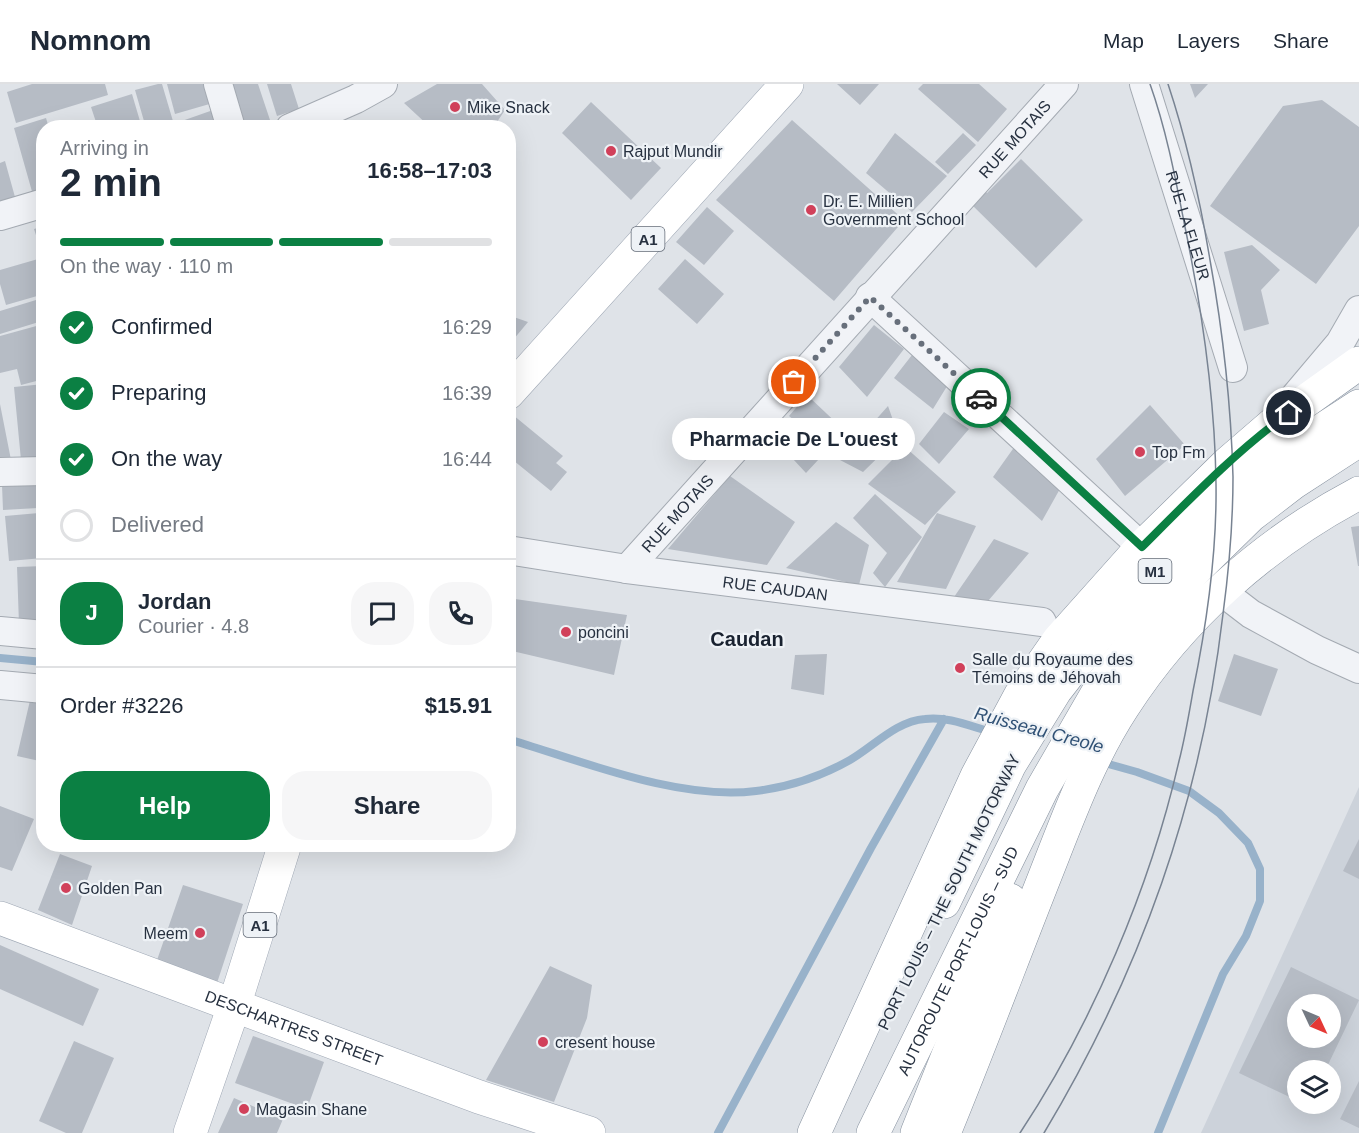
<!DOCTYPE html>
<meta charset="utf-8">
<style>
:root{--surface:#fff;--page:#f6f6f7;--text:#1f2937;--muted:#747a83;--line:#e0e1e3;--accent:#0b8043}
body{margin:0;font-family:Helvetica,sans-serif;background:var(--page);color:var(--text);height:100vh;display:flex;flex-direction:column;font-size:22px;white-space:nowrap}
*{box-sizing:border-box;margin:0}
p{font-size:20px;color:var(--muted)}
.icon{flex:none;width:33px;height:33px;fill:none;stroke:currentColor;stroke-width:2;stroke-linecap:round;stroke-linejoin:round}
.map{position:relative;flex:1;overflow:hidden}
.sheet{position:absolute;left:36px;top:36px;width:480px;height:732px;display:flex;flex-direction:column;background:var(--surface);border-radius:24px;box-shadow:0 6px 24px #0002}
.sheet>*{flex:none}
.needle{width:39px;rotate:134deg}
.buttons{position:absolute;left:1287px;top:910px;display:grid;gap:12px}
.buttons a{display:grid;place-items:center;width:54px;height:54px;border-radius:50%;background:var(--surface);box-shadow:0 6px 24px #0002;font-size:30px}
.pin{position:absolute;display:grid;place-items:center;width:51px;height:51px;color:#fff;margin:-26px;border:3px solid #fff;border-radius:50%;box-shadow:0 2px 6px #0007}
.courier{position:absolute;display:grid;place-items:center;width:60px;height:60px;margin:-30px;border:4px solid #0b8043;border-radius:50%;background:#fff;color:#222;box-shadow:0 2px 8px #0007}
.bubble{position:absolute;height:42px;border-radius:21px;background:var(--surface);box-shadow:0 6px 24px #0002;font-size:20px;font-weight:700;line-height:42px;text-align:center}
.overview em{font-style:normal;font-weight:700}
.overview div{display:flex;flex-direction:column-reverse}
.overview{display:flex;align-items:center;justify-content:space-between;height:102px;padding:0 24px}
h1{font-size:39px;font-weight:700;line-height:45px}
.bar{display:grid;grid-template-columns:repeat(4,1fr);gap:9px 6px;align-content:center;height:72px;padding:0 24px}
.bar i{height:8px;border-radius:4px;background:var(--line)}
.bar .active{background:var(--accent)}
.bar p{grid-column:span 4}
.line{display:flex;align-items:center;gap:15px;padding:0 24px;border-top:2px solid var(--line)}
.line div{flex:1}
.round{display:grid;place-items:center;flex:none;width:63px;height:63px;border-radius:24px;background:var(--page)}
ol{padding:0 24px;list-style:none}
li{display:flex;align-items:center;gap:18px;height:66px}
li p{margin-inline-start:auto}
li .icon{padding:6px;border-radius:50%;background:var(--accent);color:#fff;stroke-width:4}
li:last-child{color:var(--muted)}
li i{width:33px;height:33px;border:3px solid var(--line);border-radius:50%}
.cta{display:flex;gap:12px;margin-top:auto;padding:12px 24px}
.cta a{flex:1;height:69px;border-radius:24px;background:var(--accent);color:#fff;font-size:24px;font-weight:700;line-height:69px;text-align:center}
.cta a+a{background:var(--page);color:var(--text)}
header{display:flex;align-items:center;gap:36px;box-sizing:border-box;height:84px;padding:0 30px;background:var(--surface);border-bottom:2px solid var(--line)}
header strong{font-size:28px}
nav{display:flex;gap:33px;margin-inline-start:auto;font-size:21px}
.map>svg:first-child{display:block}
.built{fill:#ccd2da;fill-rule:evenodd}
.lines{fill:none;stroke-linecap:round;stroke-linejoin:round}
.stream{stroke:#98b2ca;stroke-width:8}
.building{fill:#b6bcc5;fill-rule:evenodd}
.minor-casing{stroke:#a4aab2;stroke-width:30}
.major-casing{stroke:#9ea7b4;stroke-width:34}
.highway-casing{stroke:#86919f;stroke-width:34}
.minor{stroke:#f1f3f7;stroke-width:28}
.major{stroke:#fff;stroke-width:33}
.highway{stroke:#fff;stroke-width:33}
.tram{stroke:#788392;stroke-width:1.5}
.done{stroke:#676f7b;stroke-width:6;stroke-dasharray:0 10.8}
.route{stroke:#0b8043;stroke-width:8}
.poi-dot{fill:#d1405a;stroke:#eef2f6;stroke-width:2}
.labels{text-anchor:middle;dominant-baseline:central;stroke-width:4.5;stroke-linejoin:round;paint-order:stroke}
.shield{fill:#eef2f6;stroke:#636b77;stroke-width:1.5}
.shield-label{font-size:15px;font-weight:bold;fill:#273140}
.poi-label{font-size:16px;fill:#273140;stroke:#eef2f6;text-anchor:start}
.street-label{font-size:16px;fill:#273140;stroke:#eef2f6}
.water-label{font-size:18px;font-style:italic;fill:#305175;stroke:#eef2f6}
.quarter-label{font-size:20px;font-weight:bold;fill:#192230;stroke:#eef2f6}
</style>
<header>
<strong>Nomnom</strong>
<nav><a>Map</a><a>Layers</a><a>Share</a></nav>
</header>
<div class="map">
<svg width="1359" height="1049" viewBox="0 0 1359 1049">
<rect width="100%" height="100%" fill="#dfe3e8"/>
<path class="built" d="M1359 703V1049H1201ZM1298 921H1330V954H1298ZM1298 987H1330V1020H1298Z"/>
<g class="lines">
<path class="stream" d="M0 574 44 578
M508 655C582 677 679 717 756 707 789 703 820 693 850 676 873 663 896 637 925 635 947 632 970 642 991 648
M1101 678 1137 688 1189 707 1219 729 1248 759 1260 785V817L1246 852 1223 890 1158 1049
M718 1049 871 764 944 635"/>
</g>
<path class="building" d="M32 0H105L108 11 16 39 7 8Z
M158 0H162L175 44H146L135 6Z
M167 0H208L213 19 175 30Z
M227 0H258L270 36 249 44H242Z
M267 0H291L299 25 277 32Z
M437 0H482L505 26 493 44H431L404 19Z
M837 0H879L860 21Z
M923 0H979L1007 25 978 58 918 5Z
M1190 0H1208L1195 14Z
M132 10 142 44H98L91 23Z
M1322 16 1359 43V142L1316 200 1210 122 1283 22Z
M591 18 661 84 631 116 562 49Z
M216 25 222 44H181L179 38Z
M46 34 49 44H44V108L33 111 14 44Z
M792 36 904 136 834 217 716 116Z
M895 49 947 92 912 128 866 89Z
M963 49 976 61 948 90 935 78Z
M1021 75 1083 136 1036 184 971 120 984 106 987 109Z
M5 77 15 113 0 117V79Z
M707 123 734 147 704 181 676 158Z
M44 142V173H43L34 145Z
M1252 161 1280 186 1261 206 1269 240 1244 247 1224 168Z
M38 175 44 194V210L6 221 0 200V186Z
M685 175 724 210 697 240 658 205Z
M36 216 42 237 0 250V227Z
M508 231 528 238 508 262Z
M40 241 44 251V295L21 301 17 285 0 289V252Z
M874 241 904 265 867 313 839 283Z
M912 271 949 299 933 325 894 294Z
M44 300V374L21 376 14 303Z
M807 311 845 347 806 389 779 360 800 341 789 332Z
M0 320 11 376 0 378Z
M1150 321 1185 361 1125 412 1096 375Z
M888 322 899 353 863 388 840 376Z
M944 328 969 345 939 380 919 360Z
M513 331 563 372 556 379 567 388 551 407 508 372V336Z
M1015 362 1061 403 1042 437 993 393Z
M905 363 956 408 925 441 868 400Z
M730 392 795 438 767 481 668 465Z
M36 399 38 424 3 426 2 401Z
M875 410 922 453 885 503 873 489 887 469 853 434Z
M39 429 43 474 9 477 5 432Z
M937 429 976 442 946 505 897 498Z
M836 438 869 461 859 501 786 484Z
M1359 442V482H1358L1351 443Z
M994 455 1029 469 988 517 954 513Z
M44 482V539L19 540 17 483Z
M508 514 627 531 614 591 508 566Z
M827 570 824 611 791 605 795 571Z
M1234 570 1278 585 1261 632 1218 617Z
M32 608 44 611V678L17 672Z
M0 722 34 735 12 787 0 783Z
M1359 755V795L1343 787Z
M60 770 92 782 72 841 38 826Z
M183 801 243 820 217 899 156 879Z
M0 861 99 905 83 942 0 905Z
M550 882 592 901 587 934 554 1018 486 996Z
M1291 883 1359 916 1325 987H1298V1017L1239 989ZM1298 921H1330V954H1298Z
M253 952 324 978 307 1025 235 999Z
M74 957 114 974 82 1049H66L39 1037Z
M1359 997V1044L1340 1035Z
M234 1014 283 1035 277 1049H218Z"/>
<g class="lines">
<g class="minor-casing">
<g id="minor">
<path d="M218 0 231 44"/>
<path id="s1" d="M1144 0 1233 284"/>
<path d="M290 44 356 15 383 0"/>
<path d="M0 132 44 119"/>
<path d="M870 213 1142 463"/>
<path d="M1286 323 1340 259 1359 226"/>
<path d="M0 388 44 387"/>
<path id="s2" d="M508 466 627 485 1042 538"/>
<path id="s3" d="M627 485 1064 0"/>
<path d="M1221 507 1251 530 1317 566 1359 585"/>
<path d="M0 547 44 551"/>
<path d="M0 601 44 605"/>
</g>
</g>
<g class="major-casing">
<g id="major">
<path d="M508 309 787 0"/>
<path id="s4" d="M0 834 479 1013 589 1049"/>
<path d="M190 1049 234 922 285 760"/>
</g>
</g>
<g class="highway-casing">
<g id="highway">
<path d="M944 818 1010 680 1055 607 1107 540 1174 468 1247 399 1267 382 1359 322"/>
<path d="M814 1049 977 692 1020 612 1059 556 1142 463 1228 379 1272 341 1359 279"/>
<path id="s5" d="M873 1049 1042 705 1105 596 1157 527 1198 483 1250 432 1293 399 1359 356"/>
<path d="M917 1049 1010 816"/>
<path d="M944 1049C979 964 1011 878 1045 792 1068 734 1089 675 1123 623 1181 533 1264 459 1359 409"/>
</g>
</g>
<use href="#minor" class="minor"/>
<use href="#major" class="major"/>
<use href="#highway" class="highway"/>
<path class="tram" d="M1020 1049C1092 940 1150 804 1179 677 1185 654 1189 630 1193 607 1207 539 1217 469 1216 400 1215 312 1202 225 1184 138 1175 92 1166 45 1150 0
M1044 1049C1141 887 1201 718 1223 530 1229 485 1233 439 1233 393 1231 320 1223 248 1210 176 1200 116 1187 57 1168 0"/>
</g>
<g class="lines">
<path class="done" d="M794 298 870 213 981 314"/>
<path class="route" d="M981 314 1142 463C1189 416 1236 367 1289 329"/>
</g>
<g class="poi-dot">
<circle cx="455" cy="23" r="6"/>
<circle cx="611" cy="67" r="6"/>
<circle cx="811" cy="126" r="6"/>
<circle cx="1140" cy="368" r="6"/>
<circle cx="566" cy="548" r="6"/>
<circle cx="960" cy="584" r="6"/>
<circle cx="66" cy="804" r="6"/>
<circle cx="200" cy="849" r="6"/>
<circle cx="543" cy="958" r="6"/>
<circle cx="244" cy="1025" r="6"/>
</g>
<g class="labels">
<g class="shield">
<rect x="631.5" y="143" width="33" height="24" rx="4.5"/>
<rect x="1138.5" y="475" width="33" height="24" rx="4.5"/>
<rect x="243.5" y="829" width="33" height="24" rx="4.5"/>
</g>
<g class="shield-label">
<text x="648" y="155">A1</text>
<text x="1155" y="487">M1</text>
<text x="260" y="841">A1</text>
</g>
<g class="poi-label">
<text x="467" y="23">Mike Snack</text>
<text x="623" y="67">Rajput Mundir</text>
<text x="823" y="117">Dr. E. Millien<tspan x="823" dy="18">Government School</tspan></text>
<text x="1152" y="368">Top Fm</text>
<text x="578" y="548">poncini</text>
<text x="972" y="575">Salle du Royaume des<tspan x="972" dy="18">Témoins de Jéhovah</tspan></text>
<text x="78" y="804">Golden Pan</text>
<text x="188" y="849" text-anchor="end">Meem</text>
<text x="555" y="958">cresent house</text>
<text x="256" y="1025">Magasin Shane</text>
</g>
<g class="street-label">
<text stroke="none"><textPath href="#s3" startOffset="579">RUE MOTAIS</textPath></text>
<text stroke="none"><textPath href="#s1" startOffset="148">RUE LA FLEUR</textPath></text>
<text stroke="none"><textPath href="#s3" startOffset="75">RUE MOTAIS</textPath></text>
<text stroke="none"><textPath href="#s2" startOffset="270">RUE CAUDAN</textPath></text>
<text transform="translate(949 808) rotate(-64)">PORT LOUIS – THE SOUTH MOTORWAY</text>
<text stroke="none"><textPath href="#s5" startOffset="192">AUTOROUTE PORT-LOUIS – SUD</textPath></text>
<text stroke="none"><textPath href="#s4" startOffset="314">DESCHARTRES STREET</textPath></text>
</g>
<g class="water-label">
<text transform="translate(1039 646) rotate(15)">Ruisseau Creole</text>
</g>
<g class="quarter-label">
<text x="747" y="555">Caudan</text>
</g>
</g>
</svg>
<div class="buttons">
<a><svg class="needle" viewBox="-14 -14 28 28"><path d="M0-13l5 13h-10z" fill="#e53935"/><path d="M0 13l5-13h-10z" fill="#747a83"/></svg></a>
<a><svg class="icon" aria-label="layers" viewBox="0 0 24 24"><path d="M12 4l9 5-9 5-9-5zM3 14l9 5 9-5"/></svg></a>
</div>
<div class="pin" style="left:794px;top:298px;background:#ea580c"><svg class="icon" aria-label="bag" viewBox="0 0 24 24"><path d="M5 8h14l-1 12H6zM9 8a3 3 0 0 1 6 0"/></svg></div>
<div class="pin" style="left:1289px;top:329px;background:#1f2937"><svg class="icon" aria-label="home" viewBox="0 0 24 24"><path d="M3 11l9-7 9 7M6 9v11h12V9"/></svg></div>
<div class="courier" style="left:981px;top:314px"><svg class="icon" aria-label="car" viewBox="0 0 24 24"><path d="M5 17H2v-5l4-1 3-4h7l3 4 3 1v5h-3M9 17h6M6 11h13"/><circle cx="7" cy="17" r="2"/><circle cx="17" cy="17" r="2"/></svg></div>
<div class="bubble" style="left:672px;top:334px;width:243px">Pharmacie De L'ouest</div>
<section class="sheet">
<div class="overview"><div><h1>2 min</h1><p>Arriving in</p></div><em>16:58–17:03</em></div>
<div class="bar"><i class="active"></i><i class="active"></i><i class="active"></i><i></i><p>On the way · 110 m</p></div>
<ol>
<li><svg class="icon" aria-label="check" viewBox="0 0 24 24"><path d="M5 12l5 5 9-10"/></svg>Confirmed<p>16:29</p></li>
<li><svg class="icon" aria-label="check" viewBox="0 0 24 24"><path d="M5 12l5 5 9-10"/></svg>Preparing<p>16:39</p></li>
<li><svg class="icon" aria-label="check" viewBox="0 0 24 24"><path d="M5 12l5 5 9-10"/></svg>On the way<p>16:44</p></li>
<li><i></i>Delivered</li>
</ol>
<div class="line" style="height:108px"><b class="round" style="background:var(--accent);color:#fff">J</b><div><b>Jordan</b><p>Courier · 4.8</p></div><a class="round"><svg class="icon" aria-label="chat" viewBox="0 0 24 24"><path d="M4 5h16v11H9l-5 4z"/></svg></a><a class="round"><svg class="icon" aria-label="phone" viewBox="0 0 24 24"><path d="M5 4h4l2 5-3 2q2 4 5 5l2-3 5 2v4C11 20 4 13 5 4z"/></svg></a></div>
<div class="line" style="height:78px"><div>Order #3226</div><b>$15.91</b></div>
<div class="cta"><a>Help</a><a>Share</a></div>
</section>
</div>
